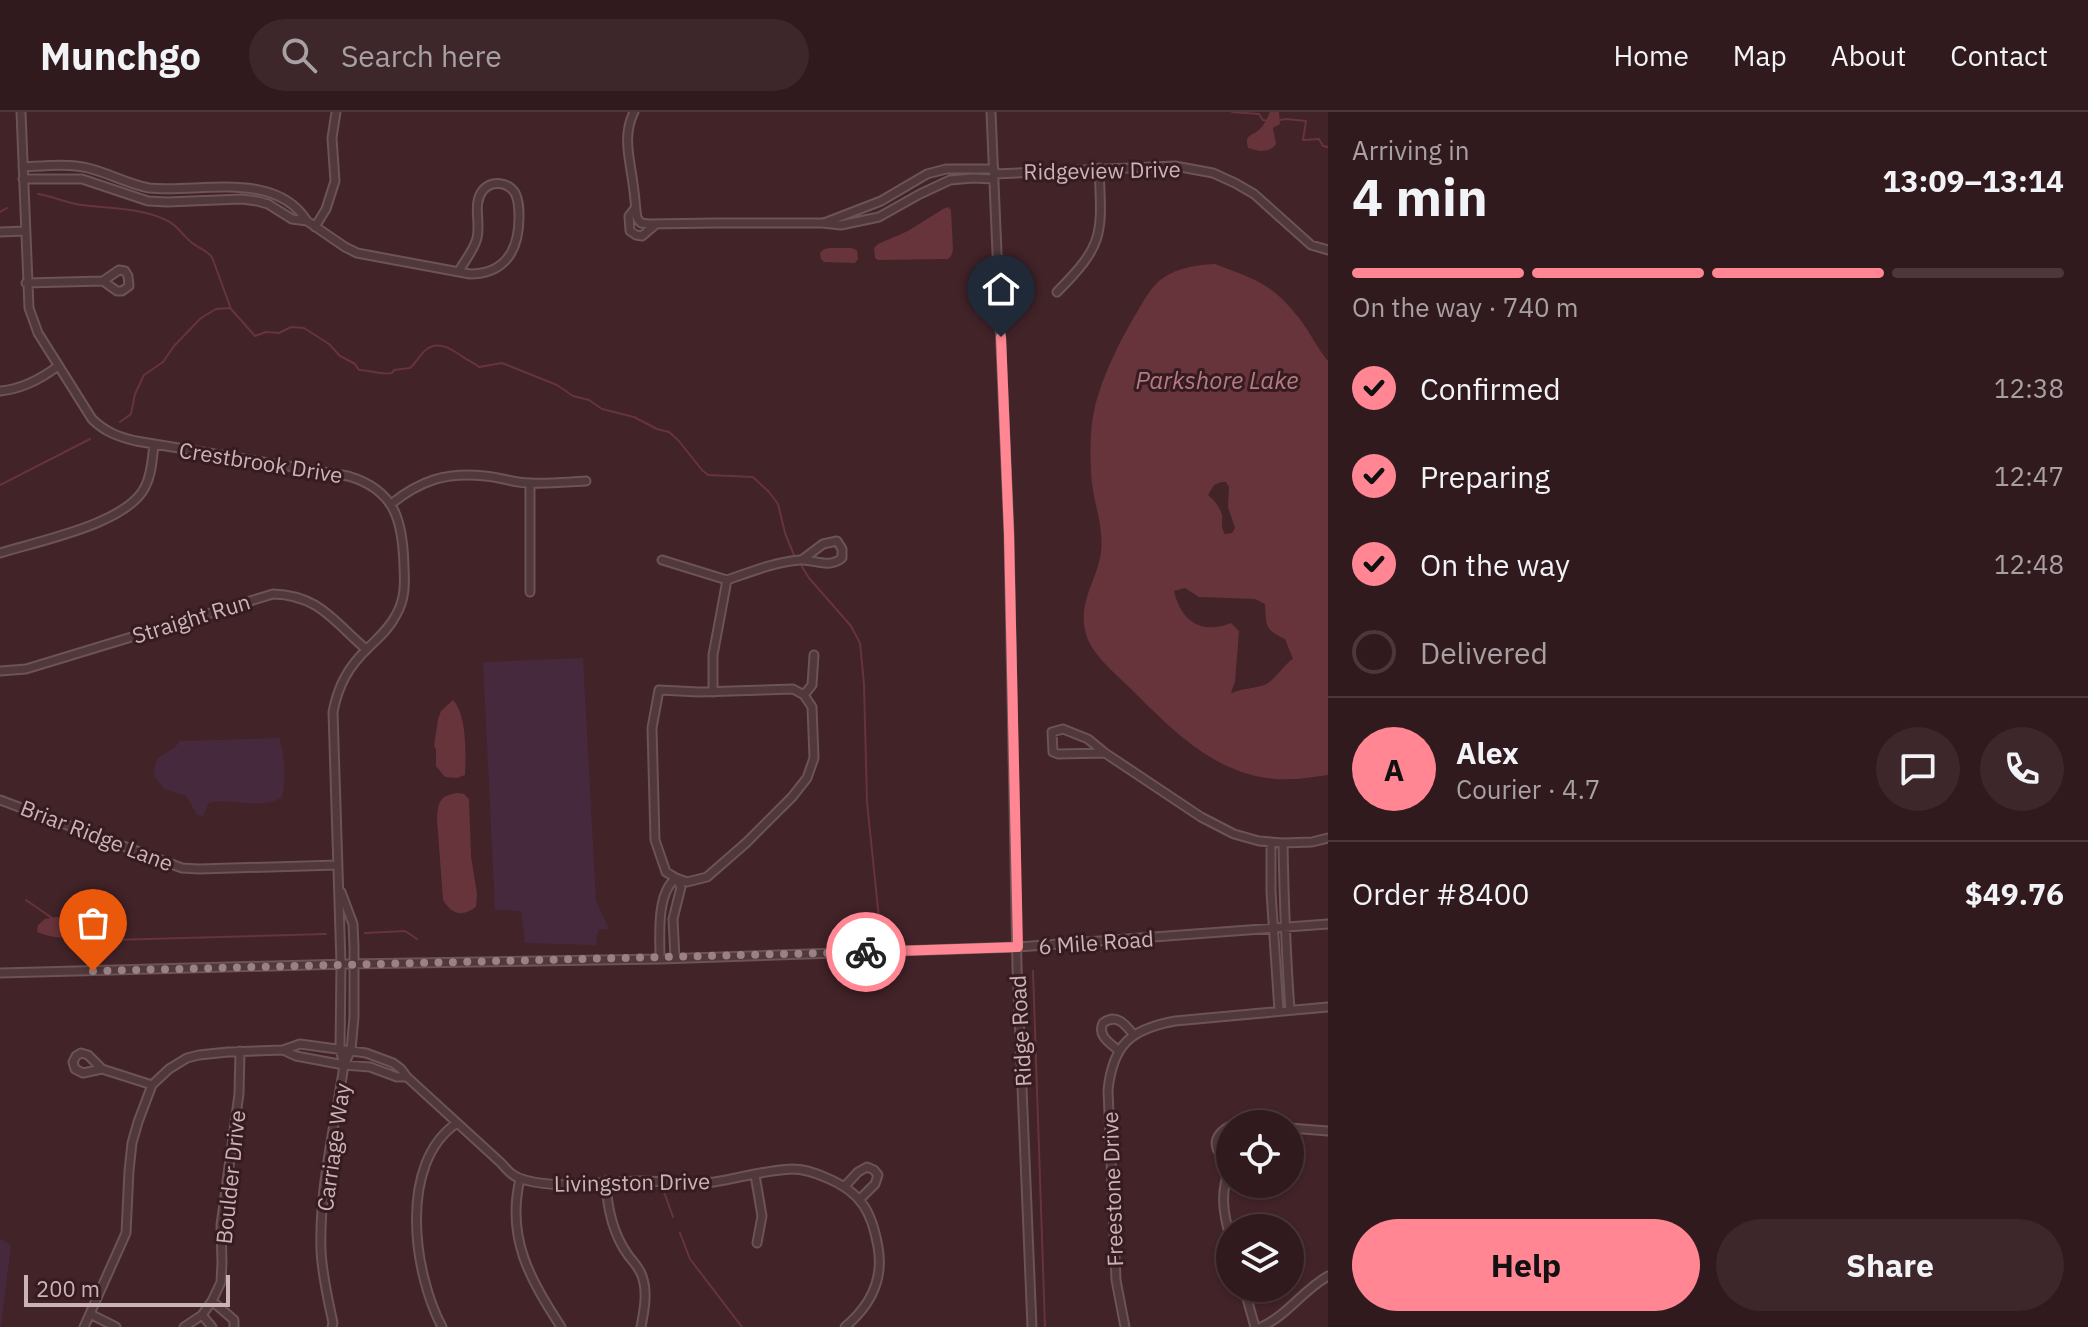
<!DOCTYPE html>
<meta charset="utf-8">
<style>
:root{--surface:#311a1e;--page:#3d272b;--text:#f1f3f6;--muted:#a8a1a4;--line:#4c383c;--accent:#ff8692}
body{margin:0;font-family:"IBM Plex Sans",sans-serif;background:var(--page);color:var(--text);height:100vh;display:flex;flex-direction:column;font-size:30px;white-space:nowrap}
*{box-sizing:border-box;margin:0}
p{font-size:26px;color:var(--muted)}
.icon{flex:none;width:44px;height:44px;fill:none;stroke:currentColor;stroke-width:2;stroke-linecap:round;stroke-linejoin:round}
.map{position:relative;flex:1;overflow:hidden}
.drawer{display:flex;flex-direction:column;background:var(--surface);width:760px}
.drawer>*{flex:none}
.fabs{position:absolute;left:1216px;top:998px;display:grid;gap:16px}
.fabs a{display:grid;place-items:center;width:88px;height:88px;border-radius:50%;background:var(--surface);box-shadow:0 2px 6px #0004,0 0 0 2px var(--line);font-size:40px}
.scale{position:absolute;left:24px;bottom:20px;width:206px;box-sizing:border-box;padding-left:8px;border:4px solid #cbb4b7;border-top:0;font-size:22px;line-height:28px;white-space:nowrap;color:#cbb4b7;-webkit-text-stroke:6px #361c20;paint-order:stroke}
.pin{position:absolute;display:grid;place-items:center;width:68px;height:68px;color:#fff;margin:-82px -34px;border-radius:50% 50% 50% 0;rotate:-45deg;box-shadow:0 0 8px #0007}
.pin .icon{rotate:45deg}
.courier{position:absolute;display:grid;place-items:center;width:80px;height:80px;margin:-40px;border:6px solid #ff8692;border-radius:50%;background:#fff;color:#222;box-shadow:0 2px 10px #0007}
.head em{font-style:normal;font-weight:700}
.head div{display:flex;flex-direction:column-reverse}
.head{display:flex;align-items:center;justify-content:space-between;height:136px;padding:0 24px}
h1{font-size:52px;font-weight:700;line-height:60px}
.bar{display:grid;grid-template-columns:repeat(4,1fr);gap:12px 8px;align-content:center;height:96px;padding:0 24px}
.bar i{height:10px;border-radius:6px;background:var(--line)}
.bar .active{background:var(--accent)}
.bar p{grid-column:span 4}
.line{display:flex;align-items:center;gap:20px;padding:0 24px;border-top:2px solid var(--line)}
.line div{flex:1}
.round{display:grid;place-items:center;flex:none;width:84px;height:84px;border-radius:42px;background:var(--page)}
ol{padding:0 24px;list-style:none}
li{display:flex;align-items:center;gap:24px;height:88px}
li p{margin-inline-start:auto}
li .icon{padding:8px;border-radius:50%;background:var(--accent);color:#111;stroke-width:4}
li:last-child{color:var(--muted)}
li i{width:44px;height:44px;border:4px solid var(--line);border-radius:50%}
.primary-button{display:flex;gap:16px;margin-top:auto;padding:16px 24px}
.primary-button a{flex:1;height:92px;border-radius:48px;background:var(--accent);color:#111;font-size:32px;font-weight:700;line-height:92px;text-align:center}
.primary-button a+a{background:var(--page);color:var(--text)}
header{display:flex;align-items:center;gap:48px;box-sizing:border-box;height:112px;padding:0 40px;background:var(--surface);border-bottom:2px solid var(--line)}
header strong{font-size:38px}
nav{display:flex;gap:44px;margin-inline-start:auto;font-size:28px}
.search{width:560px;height:72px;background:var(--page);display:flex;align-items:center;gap:20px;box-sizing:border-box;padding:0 28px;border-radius:44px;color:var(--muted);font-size:30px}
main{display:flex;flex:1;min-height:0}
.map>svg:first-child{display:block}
.green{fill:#46293d}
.water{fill:#67343b;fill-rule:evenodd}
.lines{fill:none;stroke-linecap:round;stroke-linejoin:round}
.stream{stroke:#67343b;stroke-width:2}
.minor-casing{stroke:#6b5356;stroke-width:11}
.minor{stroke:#51383b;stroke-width:7}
.done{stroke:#9b8185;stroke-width:8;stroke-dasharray:0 14.4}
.route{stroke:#ff8692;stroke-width:10}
.labels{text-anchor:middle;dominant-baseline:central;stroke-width:6;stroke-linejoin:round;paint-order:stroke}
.street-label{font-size:22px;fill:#cbb4b7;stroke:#361c20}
.water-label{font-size:24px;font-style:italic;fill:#b57a83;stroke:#361c20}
</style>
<header>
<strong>Munchgo</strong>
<div class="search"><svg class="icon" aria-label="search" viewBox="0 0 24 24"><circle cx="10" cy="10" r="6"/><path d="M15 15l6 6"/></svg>Search here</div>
<nav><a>Home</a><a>Map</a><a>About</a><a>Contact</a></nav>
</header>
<main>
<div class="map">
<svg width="1328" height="1215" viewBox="0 0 1328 1215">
<rect width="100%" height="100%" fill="#412328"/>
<path class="green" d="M583 546 596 788 609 817 599 818 597 822 596 833 525 831 521 799 495 798 483 550Z
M279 626C285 643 286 668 282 685 260 699 232 685 209 691L203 704 197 703 186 684 164 677 154 664C155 635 166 648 180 629Z
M0 1127 11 1133 1 1215H0Z"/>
<path class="water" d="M1270 0H1279L1280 12 1273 16 1276 32C1269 42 1258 39 1248 36 1244 21 1252 25 1260 17 1265 12 1267 6 1270 0Z
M948 95 951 98 953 138 951 144 948 147 878 148 875 146 874 136 878 132 908 119 943 97Z
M829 136H851L857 138 858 147 855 151 824 150 821 147 820 141 824 137Z
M1215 152C1254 167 1272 171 1299 206 1310 220 1317 236 1328 249V663C1308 666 1287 669 1267 666 1212 659 1169 615 1132 578 1117 563 1091 542 1086 522 1077 489 1098 468 1101 439 1104 413 1092 387 1091 361 1090 340 1090 315 1095 294 1103 263 1118 233 1134 205 1141 194 1148 179 1158 170 1174 156 1195 153 1215 152ZM1221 370H1226L1229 375 1228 395 1235 416 1232 421 1225 422C1220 414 1223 412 1222 403 1220 395 1214 388 1208 383L1214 373ZM1185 476 1199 485 1255 487 1265 492C1266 514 1265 518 1285 527L1293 547C1283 553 1275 569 1264 573 1253 577 1242 576 1232 581L1231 580 1235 570 1239 519 1231 511C1201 523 1181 509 1174 479Z
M453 588C467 602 466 643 465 663L457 666 445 665 436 654V637L434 634 438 607 441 599Z
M458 681 464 682 469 687 471 744 477 782 476 795C462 805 452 803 443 788L437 707C438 690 440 683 458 681Z
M57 805 74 809 92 819C73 827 57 828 37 820L38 813 45 807Z"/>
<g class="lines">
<path class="stream" d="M1232 0 1259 2 1263 8 1267 9
M1280 8 1286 7 1306 9 1303 28 1319 27 1323 34 1328 35
M38 82C52 84 66 91 81 93 108 96 144 96 168 109 177 113 183 124 191 130 198 136 206 138 212 145L231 197 255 224 266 220 279 221 291 215 304 216 329 232 340 244 355 252 359 258C370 258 380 263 392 261L394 258 410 256C416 251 421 241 427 237 439 228 453 238 463 245 468 249 474 250 479 255L502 251 557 273 573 284 589 288 602 297 634 305 657 317 669 320 678 328 702 358 708 363 753 365 769 380 778 392 785 421 794 443
M0 100 7 96
M120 310 131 302 135 282 144 263 163 250 174 234 201 206 216 197 230 196
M0 373 90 327
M801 453 809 466 851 514 860 531 864 572 867 690 881 826
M26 788 52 806
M86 821 112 828 326 822
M365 821 405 819 417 827
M1033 859 1045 1215
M663 1077 673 1105
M680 1121 690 1147 742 1215"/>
<g class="minor-casing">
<path id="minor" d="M21 0 29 196 38 221 92 307C105 320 119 325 136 329L348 364C396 378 403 410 404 455 405 472 405 488 396 503 389 517 378 526 368 536 348 555 338 574 333 600L341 852 340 937 344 953
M634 0C622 24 630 47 633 72 635 83 635 94 637 106L641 111 648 112 716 111H822L841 113 879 105 920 82 950 68 973 66 994 67
M991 0 1009 422 1017 855 1032 1215
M23 55C43 54 68 51 88 56 109 61 127 72 149 76 200 81 275 58 307 109
M994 62 1175 54 1213 61 1235 71 1254 82 1311 133 1328 138
M23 67H82L148 89 167 90 242 87 257 89 268 92 292 107 307 109 345 135 357 141 470 162C505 162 519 138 519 105 519 97 519 88 515 81 508 70 492 68 483 78 472 92 481 110 477 126 474 138 465 148 459 159
M635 96 629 104 630 119 636 123 642 124 655 113
M824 111 881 89 927 62 946 57H994
M315 115 326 97 335 69 332 26 336 0
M0 120 25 119
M26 171 103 169 117 179H122L129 174 128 164 125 159 119 158 103 169
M1057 180C1105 132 1102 122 1099 56
M0 279C22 277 41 267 58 254
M530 371V480
M391 392C421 368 446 360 485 364 500 365 514 371 529 371 548 372 567 370 586 369
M0 441C38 429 127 412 145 375 152 362 152 347 154 333
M662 448 727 468
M0 559 26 557 273 482C319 483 334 510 366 537
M713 580V543L727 468C750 460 775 450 800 448 815 447 828 457 842 446V437L837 429 823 432 803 447
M804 583 812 573 814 543
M1105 641 1058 642 1053 640 1052 620 1063 617 1088 627 1105 641 1201 705 1234 722 1259 729 1283 731 1312 730 1328 726
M0 688 182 756 199 757 338 753
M1271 730V780L1279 899
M1283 731C1284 787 1286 843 1290 898
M675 846 673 807 681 775 676 766 666 760 655 728 652 616 659 578 699 580 793 577 804 583 812 595 814 646 807 666 792 685 746 731 707 765 687 770 676 766
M660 847C660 823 656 782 676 766
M0 861 347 852 660 847 1018 835 1328 812
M283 938 296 944 344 953 370 955 397 965H407
M1119 939C1110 931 1097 924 1103 911 1116 901 1125 912 1133 922
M102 957 83 961 75 957 73 950 76 944 81 941 88 943 102 957 152 973
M1230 1014C1210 1025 1213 1039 1230 1052
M1290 1016 1328 1019
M1230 1055C1220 1080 1223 1100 1230 1125
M755 1063 762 1104 757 1131
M520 1067C506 1126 530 1167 561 1215
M606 1069C607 1095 613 1122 628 1143 633 1150 639 1155 642 1164 648 1180 644 1199 641 1215
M845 1074 858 1060 867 1055 874 1058 878 1063 875 1072 860 1087
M1244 1176 1255 1215
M212 1189 234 1208V1215
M90 1202 116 1215
M202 1203 212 1215
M84 1215 126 1121 129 1059 132 1031 138 1010 152 973 169 957 187 946 199 943 228 940 283 938 300 932 366 941 393 951 401 957 407 965 501 1051C508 1059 514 1066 525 1068 562 1078 602 1069 640 1069 664 1069 690 1073 714 1070 739 1066 766 1058 792 1057 804 1057 816 1061 827 1066 861 1080 872 1100 878 1135 884 1168 870 1194 845 1215
M184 1215 202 1203 212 1189 221 1170 222 1151 221 1113 239 982 240 939
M332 1215 333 1211C328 1187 322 1163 321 1138 319 1076 335 1015 344 953L351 938 354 905V835L353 812 341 780
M442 1215C413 1160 398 1051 457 1011
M1125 1215 1116 1168 1108 978C1113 932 1131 917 1175 909L1328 895
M1261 1215C1288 1203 1303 1178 1328 1164"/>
</g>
<use href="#minor" class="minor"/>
</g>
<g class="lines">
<path class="done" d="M93 859 866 840"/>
<path class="route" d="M866 840 1018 835 1009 422 1001 225"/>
</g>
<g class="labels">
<g class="street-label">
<text transform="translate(1102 58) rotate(-1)">Ridgeview Drive</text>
<text transform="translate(261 350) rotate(9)">Crestbrook Drive</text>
<text transform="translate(191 506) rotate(-17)">Straight Run</text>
<text transform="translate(97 723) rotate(21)">Briar Ridge Lane</text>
<text transform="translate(1096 830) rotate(-4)">6 Mile Road</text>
<text transform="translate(1020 919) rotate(-93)">Ridge Road</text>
<text transform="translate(333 1035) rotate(-82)">Carriage Way</text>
<text transform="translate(230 1065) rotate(-84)">Boulder Drive</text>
<text transform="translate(632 1070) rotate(-1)">Livingston Drive</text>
<text transform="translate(1112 1077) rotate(-92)">Freestone Drive</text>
</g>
<g class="water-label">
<text x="1217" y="268">Parkshore Lake</text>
</g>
</g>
</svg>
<div class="fabs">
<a><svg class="icon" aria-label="locate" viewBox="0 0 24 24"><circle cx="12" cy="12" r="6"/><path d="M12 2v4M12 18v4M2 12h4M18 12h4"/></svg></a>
<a><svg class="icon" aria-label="layers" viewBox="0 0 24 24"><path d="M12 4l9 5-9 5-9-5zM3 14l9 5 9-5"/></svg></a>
</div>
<div class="scale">200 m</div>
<div class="pin" style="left:93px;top:859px;background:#ea580c"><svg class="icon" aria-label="bag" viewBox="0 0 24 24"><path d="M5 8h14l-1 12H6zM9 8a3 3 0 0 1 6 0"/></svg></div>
<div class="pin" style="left:1001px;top:225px;background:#1f2937"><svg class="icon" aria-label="home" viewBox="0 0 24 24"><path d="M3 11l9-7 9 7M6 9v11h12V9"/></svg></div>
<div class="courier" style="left:866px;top:840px"><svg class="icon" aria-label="bike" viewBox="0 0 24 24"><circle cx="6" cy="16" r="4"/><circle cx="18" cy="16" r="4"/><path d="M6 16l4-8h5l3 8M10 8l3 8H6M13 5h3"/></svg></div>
</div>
<section class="drawer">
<div class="head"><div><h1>4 min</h1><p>Arriving in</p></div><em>13:09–13:14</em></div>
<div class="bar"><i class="active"></i><i class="active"></i><i class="active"></i><i></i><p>On the way · 740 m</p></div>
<ol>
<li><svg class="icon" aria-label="check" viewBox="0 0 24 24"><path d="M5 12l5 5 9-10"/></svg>Confirmed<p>12:38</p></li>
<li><svg class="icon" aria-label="check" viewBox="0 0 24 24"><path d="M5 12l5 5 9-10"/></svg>Preparing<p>12:47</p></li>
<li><svg class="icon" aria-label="check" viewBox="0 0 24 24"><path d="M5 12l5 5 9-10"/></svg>On the way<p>12:48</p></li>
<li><i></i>Delivered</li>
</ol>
<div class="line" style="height:144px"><b class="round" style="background:var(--accent);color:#111">A</b><div><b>Alex</b><p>Courier · 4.7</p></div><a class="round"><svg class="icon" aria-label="chat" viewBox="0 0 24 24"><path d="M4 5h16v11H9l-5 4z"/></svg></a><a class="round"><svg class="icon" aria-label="phone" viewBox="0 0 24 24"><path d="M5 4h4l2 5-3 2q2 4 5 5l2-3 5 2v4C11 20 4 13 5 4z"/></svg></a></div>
<div class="line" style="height:104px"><div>Order #8400</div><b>$49.76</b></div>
<div class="primary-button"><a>Help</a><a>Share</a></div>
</section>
</main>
